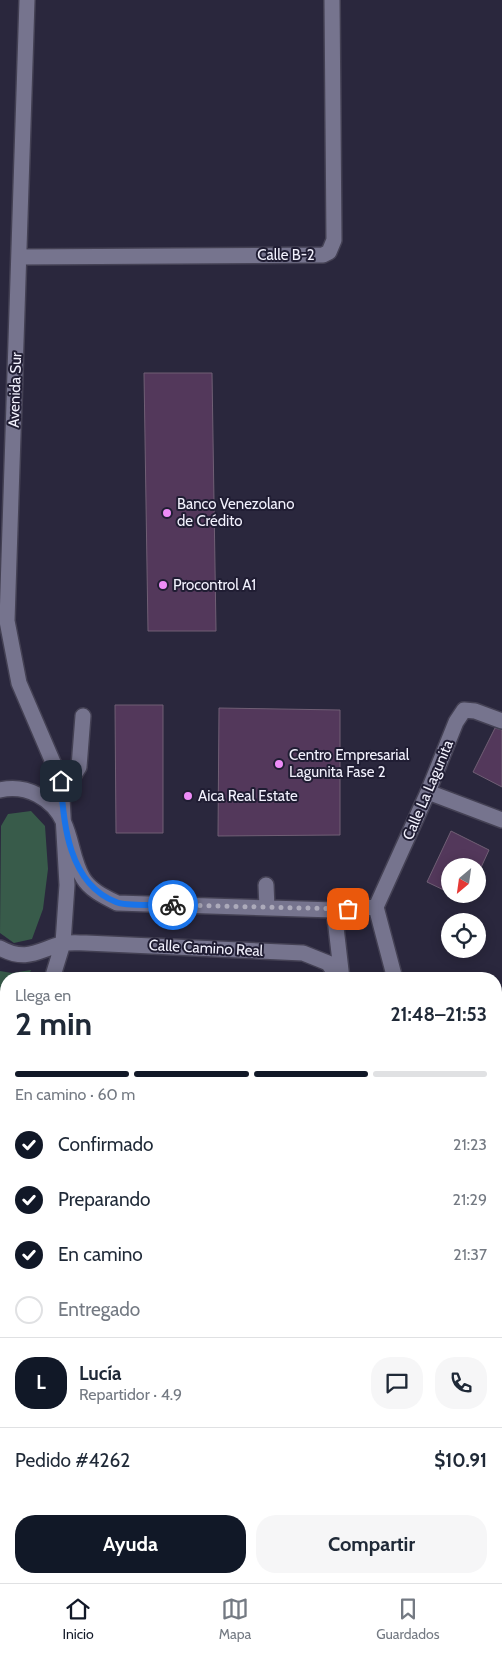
<!DOCTYPE html>
<html lang="es">
<meta charset="utf-8">
<style>
:root{--surface:#fff;--page:#f6f6f7;--text:#1f2937;--muted:#747a83;--line:#e0e1e3;--accent:#111827}
body{margin:0;font-family:Cabin,sans-serif;background:var(--page);color:var(--text);height:100vh;display:flex;flex-direction:column;font-size:19px;white-space:nowrap}
*{box-sizing:border-box;margin:0}
p{font-size:16px;color:var(--muted)}
.icon{flex:none;width:28px;height:28px;fill:none;stroke:currentColor;stroke-width:2;stroke-linecap:round;stroke-linejoin:round}
.map{position:relative;flex:1;overflow:hidden}
.drawer{position:absolute;left:0px;top:972px;width:502px;height:611px;display:flex;flex-direction:column;background:var(--surface);border-radius:20px 20px 0 0;box-shadow:0 2px 12px #0003}
.drawer>*{flex:none}
.needle{width:32px;rotate:209deg}
.tools{position:absolute;left:441px;top:858px;display:grid;gap:10px}
.tools a{display:grid;place-items:center;width:45px;height:45px;border-radius:50%;background:var(--surface);box-shadow:0 2px 12px #0003;font-size:25px}
.pin{position:absolute;display:grid;place-items:center;width:42px;height:42px;color:#fff;margin:-21px;border-radius:10px;box-shadow:0 2px 8px #0006}
.courier{position:absolute;display:grid;place-items:center;width:50px;height:50px;margin:-25px;border:4px solid #1a73e8;border-radius:50%;background:#fff;color:#222;box-shadow:0 1px 6px #0007}
.head em{font-style:normal;font-weight:800}
.head div{display:flex;flex-direction:column-reverse}
.head{display:flex;align-items:center;justify-content:space-between;height:85px;padding:0 15px}
h1{font-size:32px;font-weight:800;line-height:38px}
.bar{display:grid;grid-template-columns:repeat(4,1fr);gap:8px 5px;align-content:center;height:60px;padding:0 15px}
.bar i{height:6px;border-radius:4px;background:var(--line)}
.bar .on{background:var(--accent)}
.bar p{grid-column:span 4}
.line{display:flex;align-items:center;gap:12px;padding:0 15px;border-top:1px solid var(--line)}
.line div{flex:1}
.round{display:grid;place-items:center;flex:none;width:52px;height:52px;border-radius:20px;background:var(--page)}
ol{padding:0 15px;list-style:none}
li{display:flex;align-items:center;gap:15px;height:55px}
li p{margin-inline-start:auto}
li .icon{padding:5px;border-radius:50%;background:var(--accent);color:#fff;stroke-width:4}
li:last-child{color:var(--muted)}
li i{width:28px;height:28px;border:2px solid var(--line);border-radius:50%}
.button{display:flex;gap:10px;margin-top:auto;padding:10px 15px}
.button a{flex:1;height:58px;border-radius:20px;background:var(--accent);color:#fff;font-size:20px;font-weight:800;line-height:58px;text-align:center}
.button a+a{background:var(--page);color:var(--text)}
.tabs{display:flex;justify-content:space-around;align-items:center;height:70px;border-top:1px solid var(--line);background:var(--surface);font-size:14px;color:var(--muted)}
.tabs a{display:grid;justify-items:center;gap:2px}
.tabs .on{color:var(--accent)}
.map>svg:first-child{display:block}
.green{fill:#385b4a}
.building{fill:#53385b;stroke:#705f75}
.lines{fill:none;stroke-linecap:round;stroke-linejoin:round}
.minor-casing{stroke:#444154;stroke-width:18}
.minor{stroke:#76748e;stroke-width:15}
.done{stroke:#acaaba;stroke-width:5;stroke-dasharray:0 9}
.route{stroke:#1a73e8;stroke-width:6}
.poi-dot{fill:#ee8cf8;stroke:#201d33;stroke-width:2}
.labels{text-anchor:middle;dominant-baseline:central;stroke-width:4;stroke-linejoin:round;paint-order:stroke}
.street-label{font-size:15px;fill:#f2f1fd;stroke:#201d33}
.poi-label{font-size:15px;fill:#f2f1fd;stroke:#201d33;text-anchor:start}
</style>
<div class="map">
<svg width="502" height="1583" viewBox="0 0 502 1583">
<rect width="100%" height="100%" fill="#2a273d"/>
<path class="green" d="M31 811 45 826 48 869 43 909 32 939 14 943 0 933 1 826 8 814Z
M31 970 27 979H6V1019L0 1031V971L12 973Z"/>
<path class="building" d="M144 373H212L216 631H148Z
M115 705H163V833H116Z
M219 708 340 710V835L218 836Z
M495 728 502 730V787L473 772Z
M451 831 489 850 478 874V866H450V893L427 882Z
M452 894H468L465 900Z"/>
<g class="lines">
<g class="minor-casing">
<path id="minor" d="M27 0 7 621 19 683 61 781 67 885 63 943 52 979
M19 257 323 255 329 252 334 240 332 0
M61 781 74 775 79 767 83 716
M0 790C26 784 53 798 64 823 72 840 73 862 83 878 90 890 105 897 117 903L334 910 376 907
M428 792 502 820
M266 885 267 908
M376 907 428 792 456 722 464 710 475 711 502 721
M376 907 395 979
M334 910 342 979
M0 948C26 962 37 951 61 944 69 942 78 943 86 943L303 953 328 963 339 979
M0 1059 6 1050
M0 1148 6 1152
M496 1164 502 1169
M496 1261 502 1253
M496 1516 502 1520
M415 1578 416 1583
M393 1583V1578"/>
</g>
<use href="#minor" class="minor"/>
</g>
<g class="lines">
<path class="done" d="M173 905 348 909"/>
<path class="route" d="M61 781C63 824 69 884 116 902 128 907 158 904 173 905"/>
</g>
<g class="poi-dot">
<circle cx="167" cy="513" r="5"/>
<circle cx="163" cy="585" r="5"/>
<circle cx="279" cy="764" r="5"/>
<circle cx="188" cy="796" r="5"/>
</g>
<g class="labels">
<g class="street-label">
<text x="286" y="255">Calle B-2</text>
<text transform="translate(15 390) rotate(-88)">Avenida Sur</text>
<text transform="translate(428 790) rotate(-67)">Calle La Lagunita</text>
<text transform="translate(206 948) rotate(3)">Calle Camino Real</text>
</g>
<g class="poi-label">
<text x="177" y="504">Banco Venezolano<tspan x="177" dy="17">de Crédito</tspan></text>
<text x="173" y="585">Procontrol A1</text>
<text x="289" y="755">Centro Empresarial<tspan x="289" dy="17">Lagunita Fase 2</tspan></text>
<text x="198" y="796">Aica Real Estate</text>
</g>
</g>
</svg>
<div class="tools">
<a><svg class="needle" viewBox="-14 -14 28 28"><path d="M0-13l5 13h-10z" fill="#e53935"/><path d="M0 13l5-13h-10z" fill="#747a83"/></svg></a>
<a><svg class="icon" aria-label="locate" viewBox="0 0 24 24"><circle cx="12" cy="12" r="6"/><path d="M12 2v4M12 18v4M2 12h4M18 12h4"/></svg></a>
</div>
<div class="pin" style="left:348px;top:909px;background:#ea580c"><svg class="icon" aria-label="bag" viewBox="0 0 24 24"><path d="M5 8h14l-1 12H6zM9 8a3 3 0 0 1 6 0"/></svg></div>
<div class="pin" style="left:61px;top:781px;background:#1f2937"><svg class="icon" aria-label="home" viewBox="0 0 24 24"><path d="M3 11l9-7 9 7M6 9v11h12V9"/></svg></div>
<div class="courier" style="left:173px;top:905px"><svg class="icon" aria-label="bike" viewBox="0 0 24 24"><circle cx="6" cy="16" r="4"/><circle cx="18" cy="16" r="4"/><path d="M6 16l4-8h5l3 8M10 8l3 8H6M13 5h3"/></svg></div>
<section class="drawer">
<div class="head"><div><h1>2 min</h1><p>Llega en</p></div><em>21:48–21:53</em></div>
<div class="bar"><i class="on"></i><i class="on"></i><i class="on"></i><i></i><p>En camino · 60 m</p></div>
<ol>
<li><svg class="icon" aria-label="check" viewBox="0 0 24 24"><path d="M5 12l5 5 9-10"/></svg>Confirmado<p>21:23</p></li>
<li><svg class="icon" aria-label="check" viewBox="0 0 24 24"><path d="M5 12l5 5 9-10"/></svg>Preparando<p>21:29</p></li>
<li><svg class="icon" aria-label="check" viewBox="0 0 24 24"><path d="M5 12l5 5 9-10"/></svg>En camino<p>21:37</p></li>
<li><i></i>Entregado</li>
</ol>
<div class="line" style="height:90px"><b class="round" style="background:var(--accent);color:#fff">L</b><div><b>Lucía</b><p>Repartidor · 4.9</p></div><a class="round"><svg class="icon" aria-label="chat" viewBox="0 0 24 24"><path d="M4 5h16v11H9l-5 4z"/></svg></a><a class="round"><svg class="icon" aria-label="phone" viewBox="0 0 24 24"><path d="M5 4h4l2 5-3 2q2 4 5 5l2-3 5 2v4C11 20 4 13 5 4z"/></svg></a></div>
<div class="line" style="height:65px"><div>Pedido #4262</div><b>$10.91</b></div>
<div class="button"><a>Ayuda</a><a>Compartir</a></div>
</section>
</div>
<nav class="tabs">
<a class="on"><svg class="icon" aria-label="home" viewBox="0 0 24 24"><path d="M3 11l9-7 9 7M6 9v11h12V9"/></svg>Inicio</a>
<a><svg class="icon" aria-label="map" viewBox="0 0 24 24"><path d="M3 6l6-2 6 2 6-2v14l-6 2-6-2-6 2zM9 4v14M15 6v14"/></svg>Mapa</a>
<a><svg class="icon" aria-label="saved" viewBox="0 0 24 24"><path d="M7 4h10v16l-5-4-5 4z"/></svg>Guardados</a>
</nav>
